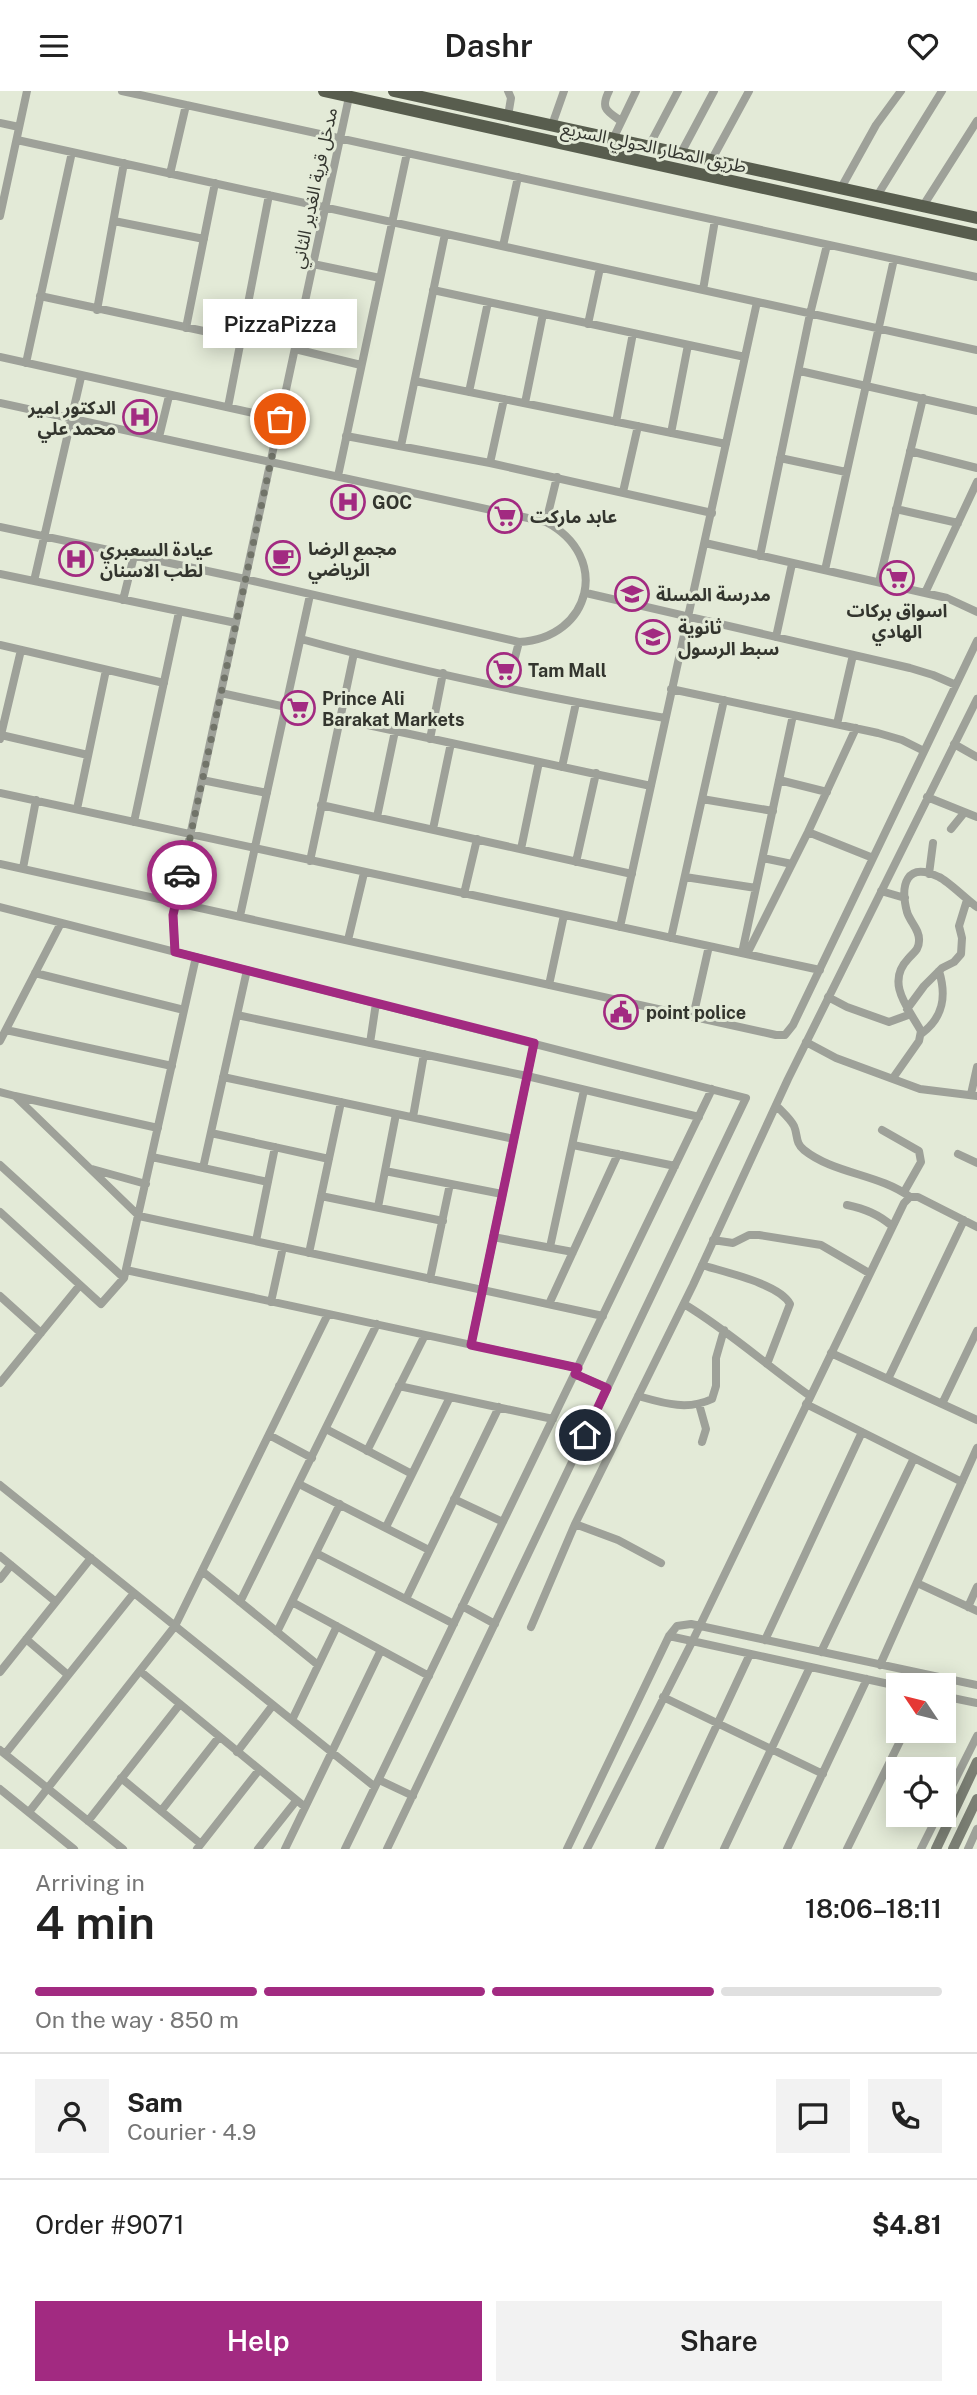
<!DOCTYPE html>
<meta charset="utf-8">
<style>
:root{--surface:#fff;--page:#f2f2f2;--text:#222;--muted:#767676;--line:#e0e0e0;--accent:#a22a81}
body{margin:0;font-family:"Public Sans","Noto Sans Arabic",sans-serif;background:var(--page);color:var(--text);height:100vh;display:flex;flex-direction:column;font-size:26px;white-space:nowrap}
*{box-sizing:border-box;margin:0}
p{font-size:23px;color:var(--muted)}
.icon{flex:none;width:38px;height:38px;fill:none;stroke:currentColor;stroke-width:2;stroke-linecap:round;stroke-linejoin:round}
.map{position:relative;height:1758px;overflow:hidden}
.sheet{display:flex;flex-direction:column;background:var(--surface);flex:1}
.sheet>*{flex:none}
.needle{width:46px;rotate:305deg}
.fabs{position:absolute;left:886px;top:1582px;display:grid;gap:14px}
.fabs a{display:grid;place-items:center;width:70px;height:70px;border-radius:0px;background:var(--surface);box-shadow:0 4px 18px #0003;font-size:35px}
.pin{position:absolute;display:grid;place-items:center;width:60px;height:60px;color:#fff;margin:-30px;border:4px solid #fff;border-radius:50%;box-shadow:0 2px 7px #0007}
.courier{position:absolute;display:grid;place-items:center;width:70px;height:70px;margin:-35px;border:5px solid #a22a81;border-radius:50%;background:#fff;color:#222;box-shadow:0 2px 9px #0007}
.bubble{position:absolute;height:49px;border-radius:0px;background:var(--surface);box-shadow:0 4px 18px #0003;font-size:23px;font-weight:600;line-height:49px;text-align:center}
.head em{font-style:normal;font-weight:600}
.head div{display:flex;flex-direction:column-reverse}
.head{display:flex;align-items:center;justify-content:space-between;height:119px;padding:0 35px}
h1{font-size:46px;font-weight:600;line-height:52px}
.bar{display:grid;grid-template-columns:repeat(4,1fr);gap:10px 7px;align-content:center;height:84px;padding:0 35px}
.bar i{height:9px;border-radius:5px;background:var(--line)}
.bar .on{background:var(--accent)}
.bar p{grid-column:span 4}
.line{display:flex;align-items:center;gap:18px;padding:0 35px;border-top:2px solid var(--line)}
.line div{flex:1}
.round{display:grid;place-items:center;flex:none;width:74px;height:74px;border-radius:0px;background:var(--page)}
.action{display:flex;gap:14px;margin-top:auto;padding:14px 35px}
.action a{flex:1;height:80px;border-radius:0px;background:var(--accent);color:#fff;font-size:28px;font-weight:600;line-height:80px;text-align:center}
.action a+a{background:var(--page);color:var(--text)}
header{display:flex;justify-content:space-between;align-items:center;height:91px;padding:0 35px;background:var(--surface);font-size:32px;font-weight:600}
.map>svg:first-child{display:block}
.lines{fill:none;stroke-linecap:round;stroke-linejoin:round}
.minor{stroke:#9ea199;stroke-width:8}
.secondary{stroke:#7b7f74;stroke-width:10}
.trunk{stroke:#585d4e;stroke-width:12}
.done{stroke:#717469;stroke-width:7;stroke-dasharray:0 12.6}
.route{stroke:#a22a81;stroke-width:9}
.labels{text-anchor:middle;dominant-baseline:central;stroke-width:6;stroke-linejoin:round;paint-order:stroke}
.street-label{font-size:18px;fill:#33352e;stroke:#e3ead7}
.poi-label{font-size:18px;font-weight:bold;fill:#33352e;stroke:#e3ead7;text-anchor:start}
</style>
<header><svg class="icon" aria-label="menu" viewBox="0 0 24 24"><path d="M4 6h16M4 12h16M4 18h16"/></svg>Dashr<svg class="icon" aria-label="heart" viewBox="0 0 24 24"><path d="M12 20l-8-8c-3-5 5-10 8-4 3-6 11-1 8 4z"/></svg></header>
<div class="map">
<svg width="977" height="1758" viewBox="0 0 977 1758">
<rect width="100%" height="100%" fill="#e3ead7"/>
<g class="lines">
<path class="minor" d="M122 0 977 186
M508 0 511 7 508 25
M609 0C600 18 607 20 621 30
M0 32 19 36
M552 34 564 0
M613 48 636 0
M17 49 977 259
M649 55 678 0
M681 62 714 0
M711 70 749 0
M170 83 186 14
M841 97 876 34 901 0
M877 105 942 0
M923 115 977 30
M0 125 27 0
M114 130 204 148
M503 155 518 86
M313 173 380 187
M433 199 745 266
M703 199 715 129
M40 205 241 248
M97 219 124 72
M588 233 600 177
M186 237 215 92
M295 258 361 274
M0 266 280 328
M26 272 72 61
M800 280 977 320
M415 290 726 353
M469 301 488 211
M0 312 546 431C611 465 592 547 519 551L245 488 0 436
M525 312 543 223
M228 316 269 104
M616 331 633 242
M671 342 688 254
M346 345 490 372 712 422
M159 346 169 305
M401 355 445 143
M910 360 977 377
M780 367 846 381
M490 372 504 308
M338 385 407 62
M623 401 638 335
M896 418 958 432
M546 431 557 386
M705 452 947 507 977 521
M760 465 810 223 827 154
M825 479 894 168
M0 483 236 532
M34 490 81 286
M879 491 923 307
M586 502 910 577 933 584 956 594
M925 502 977 391
M123 509 134 465
M776 546 792 473
M301 548C421 581 543 606 665 627
M0 554 164 592
M507 597 519 551
M671 598 878 642 902 649 924 660
M221 602 286 616
M340 628 651 695
M837 633 853 564
M1 644 88 664
M0 648 21 559
M430 648 443 582
M954 653 977 666
M562 676 576 612
M202 689 267 702
M779 689 827 701
M0 702 820 879
M927 706 977 726
M702 708 773 720
M321 714 632 783
M77 718 106 579
M377 726 395 640
M134 731 179 521
M433 738 451 652
M951 738 964 722
M808 741 873 767
M521 758 539 671
M763 767 792 773
M310 770 354 562
M576 771 596 682
M0 773 776 944H785L793 934 977 550
M23 777 36 709
M929 783 933 752
M685 786 756 797
M881 800 905 807
M464 803 477 748
M0 816 746 1007 387 1758
M240 825 310 504
M620 836 757 211
M671 847 724 609
M348 849 364 782
M175 861 173 824 349 6
M742 862 793 624
M747 863 808 741 856 637
M35 882 184 919
M549 894 564 824
M828 906 847 916 889 931 911 923
M907 918 924 895 942 877 954 871 961 863 962 847 959 835 967 809
M237 924 527 985 699 1026
M693 926 709 855
M6 939 172 975
M921 943C943 927 947 906 939 880
M0 950 61 832
M806 951 836 967 920 998 977 1005
M370 952 376 912
M223 986 514 1048
M893 987 919 950 921 940C909 918 885 892 908 868 913 862 919 859 919 850 920 839 910 831 907 821 900 794 906 770 939 786 948 790 967 809 977 816
M0 1001 15 1005 139 1125 603 1225
M971 1003 977 976
M15 1005 158 1037
M776 1014C781 1020 790 1027 794 1035 798 1044 795 1052 804 1059 834 1083 879 1083 910 1106
M413 1026 424 963
M882 1039 919 1060 921 1071 904 1101
M211 1042 329 1068
M573 1054 675 1075
M958 1063 977 1072
M152 1066 268 1091
M0 1074 124 1187
M203 1077 247 879
M92 1078 146 1093
M385 1080 502 1103
M321 1105 443 1130
M847 1114C865 1118 878 1123 892 1135
M378 1116 396 1023
M0 1121 101 1213 124 1187 196 866
M493 1146 573 1161
M713 1149 733 1152 749 1144H759L821 1154 869 1182
M256 1150 275 1056
M550 1156 584 999
M309 1162 341 1011
M702 1174C724 1181 780 1193 790 1213L767 1273
M126 1179 578 1277
M430 1188 450 1093
M0 1205 41 1242
M271 1211 283 1156
M549 1213 618 1063
M684 1213C729 1240 767 1275 810 1305
M471 1254 534 952
M831 1262 977 1329
M575 1283 607 1297
M888 1288 964 1129
M0 1292 80 1194
M399 1295 553 1328
M638 1305C663 1312 687 1320 712 1308L716 1295V1267L724 1239
M699 1313 706 1338 702 1351
M806 1313 962 1391
M942 1313 977 1240
M326 1338 412 1383
M269 1344 312 1367
M367 1360 425 1244
M299 1393 429 1459
M0 1394 375 1696
M454 1408 503 1431
M575 1433 618 1449 661 1472
M386 1436 450 1306
M316 1462 454 1533
M0 1465 56 1511
M202 1480 318 1574
M0 1488 11 1474
M917 1492 977 1520
M406 1508 499 1316
M240 1511 377 1233
M292 1511 429 1585
M462 1515 495 1533
M968 1516 977 1496
M531 1536 575 1433 693 1194 788 988 977 608
M277 1541 340 1413
M669 1545 898 1595
M26 1548 68 1584
M765 1549 862 1341
M821 1561 914 1367
M880 1574 977 1357
M140 1580 305 1716
M0 1581 91 1467
M943 1605 977 1612
M663 1606 823 1683
M292 1629 337 1535
M0 1659 123 1758
M237 1661 273 1614
M5 1663 134 1502
M121 1687 201 1753
M379 1689 413 1705
M0 1698 74 1758
M943 1713 977 1645
M161 1720 219 1646
M29 1721 175 1535 328 1223
M88 1730 180 1613
M197 1758 259 1679
M258 1758 296 1710
M285 1758 381 1559
M345 1758 712 998
M567 1758 669 1545 677 1535 691 1533 977 1594
M587 1758 692 1551 904 1112 910 1106H918L977 1136
M659 1758 750 1563
M724 1758 810 1576
M787 1758 867 1588
M847 1758 905 1640
M921 1758 938 1724
M968 1758 977 1738"/>
<path class="secondary" d="M936 1758 977 1671
M953 1758 977 1708"/>
<path class="trunk" d="M324 0 977 144
M394 0 977 127"/>
</g>
<g class="lines">
<path class="done" d="M182 784 280 328"/>
<path class="route" d="M182 784 173 824 175 861 534 952 471 1254 578 1277 575 1283 607 1297 585 1344"/>
</g>
<defs>
<g id="hospital-ring" transform="scale(1.75)"><circle r="9.5" fill="#e3ead7" stroke="#a22a81" stroke-width="1.5"/><path d="M-5-5h3v3.5h4V-5h3V5h-3V1.5h-4V5h-3Z" fill="#a22a81"/></g>
<g id="supermarket-ring" transform="scale(1.75)"><circle r="9.5" fill="#e3ead7" stroke="#a22a81" stroke-width="1.5"/><path d="M-6-5.5h2.5l.6 2H6L4.5 2H-2.5L-4.4-4H-6ZM-1.5 3.2a1.3 1.3 0 1 0 .1 0ZM3 3.2a1.3 1.3 0 1 0 .1 0Z" fill="#a22a81"/></g>
<g id="cafe-ring" transform="scale(1.75)"><circle r="9.5" fill="#e3ead7" stroke="#a22a81" stroke-width="1.5"/><path d="M-5.5-4.5H6V0H3Q3 3.5 0 3.5H-2.5Q-5.5 3.5-5.5 0ZM3-3.2v2h1.7v-2ZM-6 4.5H4V6H-6Z" fill="#a22a81"/></g>
<g id="school-ring" transform="scale(1.75)"><circle r="9.5" fill="#e3ead7" stroke="#a22a81" stroke-width="1.5"/><path d="M0-5L7-2L0 1L-7-2ZM-4 1L0 2.5L4 1V4Q0 6-4 4Z" fill="#a22a81"/></g>
<g id="civic-ring" transform="scale(1.75)"><circle r="9.5" fill="#e3ead7" stroke="#a22a81" stroke-width="1.5"/><path d="M-.6-6.5H3V-4.5H.6V-3L4-1V1h2V6H-6V1h2V-1L-.6-3ZM-1.2 2.5V6h2.4V2.5Z" fill="#a22a81"/></g>
</defs>
<g fill-rule="evenodd">
<use href="#hospital-ring" x="140" y="326"/>
<use href="#hospital-ring" x="348" y="411"/>
<use href="#supermarket-ring" x="505" y="425"/>
<use href="#cafe-ring" x="283" y="467"/>
<use href="#hospital-ring" x="76" y="468"/>
<use href="#supermarket-ring" x="897" y="487"/>
<use href="#school-ring" x="632" y="503"/>
<use href="#school-ring" x="653" y="546"/>
<use href="#supermarket-ring" x="504" y="579"/>
<use href="#supermarket-ring" x="298" y="617"/>
<use href="#civic-ring" x="621" y="921"/>
</g>
<g class="labels">
<g class="street-label">
<text transform="translate(654 56) rotate(12)">طريق المطار الحولي السريع</text>
<text transform="translate(314 97) rotate(-78)">مدخل قرية الغدير الثاني</text>
</g>
<g class="poi-label">
<text x="116" y="316" text-anchor="end">الدكتور امير<tspan x="116" dy="21">محمد علي</tspan></text>
<text x="372" y="411">GOC</text>
<text x="530" y="425">عابد ماركت</text>
<text x="308" y="457">مجمع الرضا<tspan x="308" dy="21">الرياضي</tspan></text>
<text x="100" y="458">عيادة السعبري<tspan x="100" dy="21">لطب الاسنان</tspan></text>
<text x="656" y="503">مدرسة المسلة</text>
<text x="897" y="519" text-anchor="middle">اسواق بركات<tspan x="897" dy="21">الهادي</tspan></text>
<text x="678" y="536">ثانوية<tspan x="678" dy="21">سبط الرسول</tspan></text>
<text x="528" y="579">Tam Mall</text>
<text x="322" y="607">Prince Ali<tspan x="322" dy="21">Barakat Markets</tspan></text>
<text x="646" y="921">point police</text>
</g>
</g>
</svg>
<div class="fabs">
<a><svg class="needle" viewBox="-14 -14 28 28"><path d="M0-13l5 13h-10z" fill="#e53935"/><path d="M0 13l5-13h-10z" fill="#767676"/></svg></a>
<a><svg class="icon" aria-label="locate" viewBox="0 0 24 24"><circle cx="12" cy="12" r="6"/><path d="M12 2v4M12 18v4M2 12h4M18 12h4"/></svg></a>
</div>
<div class="pin" style="left:280px;top:328px;background:#ea580c"><svg class="icon" aria-label="bag" viewBox="0 0 24 24"><path d="M5 8h14l-1 12H6zM9 8a3 3 0 0 1 6 0"/></svg></div>
<div class="pin" style="left:585px;top:1344px;background:#1f2937"><svg class="icon" aria-label="home" viewBox="0 0 24 24"><path d="M3 11l9-7 9 7M6 9v11h12V9"/></svg></div>
<div class="courier" style="left:182px;top:784px"><svg class="icon" aria-label="car" viewBox="0 0 24 24"><path d="M5 17H2v-5l4-1 3-4h7l3 4 3 1v5h-3M9 17h6M6 11h13"/><circle cx="7" cy="17" r="2"/><circle cx="17" cy="17" r="2"/></svg></div>
<div class="bubble" style="left:203px;top:208px;width:154px">PizzaPizza</div>
</div>
<section class="sheet">
<div class="head"><div><h1>4 min</h1><p>Arriving in</p></div><em>18:06–18:11</em></div>
<div class="bar"><i class="on"></i><i class="on"></i><i class="on"></i><i></i><p>On the way · 850 m</p></div>
<div class="line" style="height:126px"><a class="round"><svg class="icon" aria-label="person" viewBox="0 0 24 24"><circle cx="12" cy="8" r="4"/><path d="M4 21q1-7 8-7t8 7"/></svg></a><div><b>Sam</b><p>Courier · 4.9</p></div><a class="round"><svg class="icon" aria-label="chat" viewBox="0 0 24 24"><path d="M4 5h16v11H9l-5 4z"/></svg></a><a class="round"><svg class="icon" aria-label="phone" viewBox="0 0 24 24"><path d="M5 4h4l2 5-3 2q2 4 5 5l2-3 5 2v4C11 20 4 13 5 4z"/></svg></a></div>
<div class="line" style="height:91px"><div>Order #9071</div><b>$4.81</b></div>
<div class="action"><a>Help</a><a>Share</a></div>
</section>
